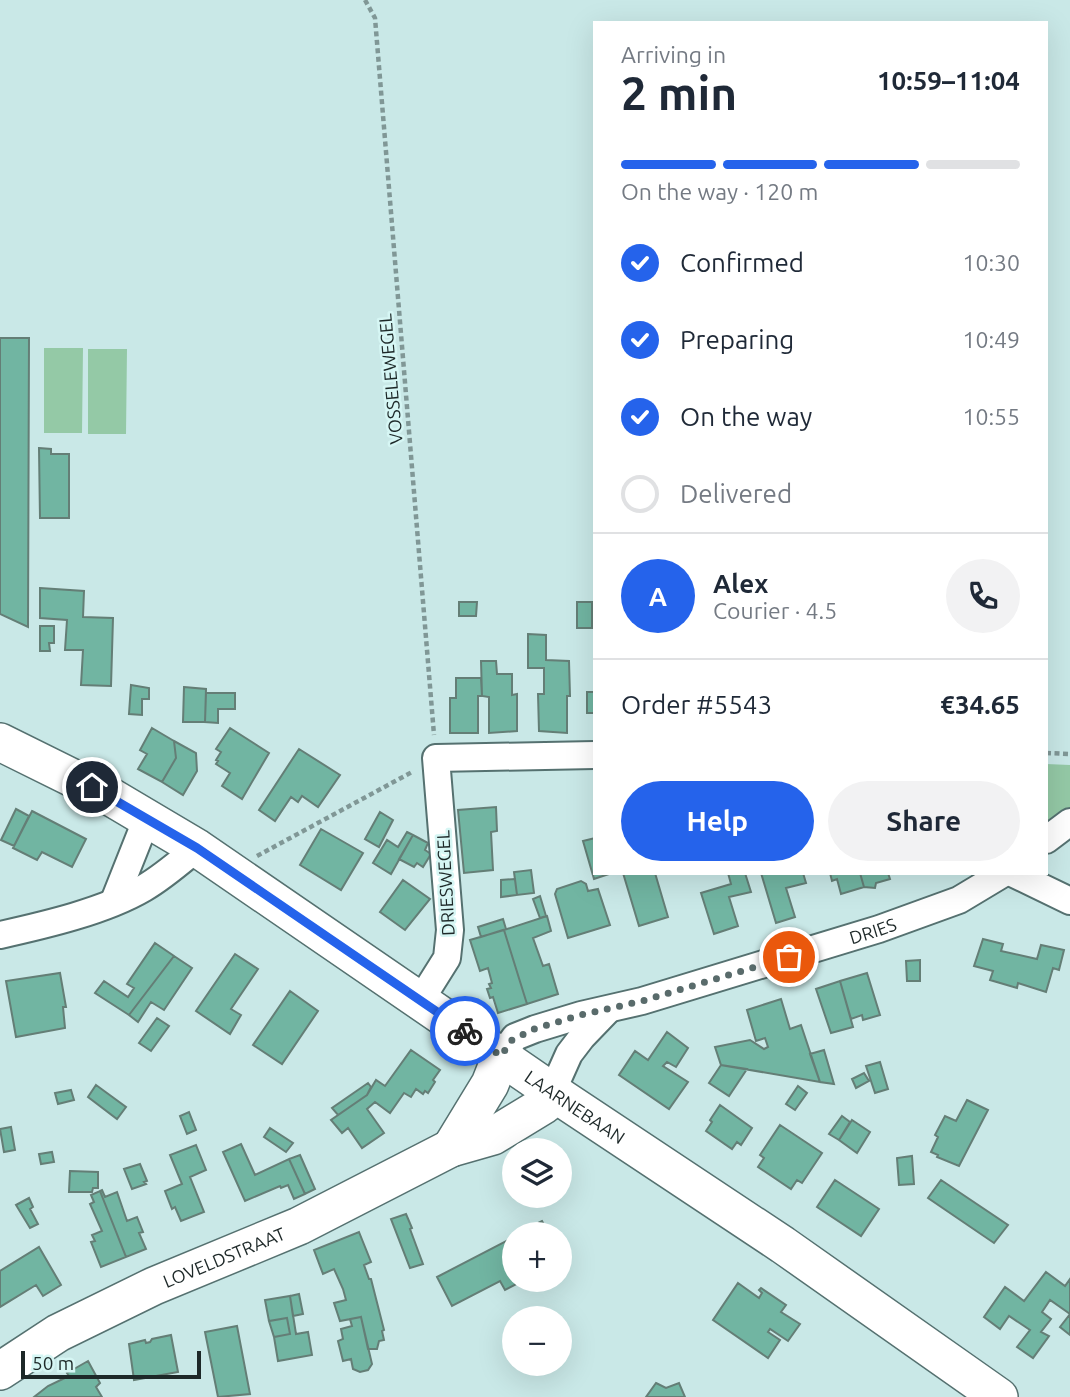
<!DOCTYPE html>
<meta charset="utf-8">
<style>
:root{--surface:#fff;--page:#f2f2f3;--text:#1f2937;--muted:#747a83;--line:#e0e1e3;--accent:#2563eb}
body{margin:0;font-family:Ubuntu,sans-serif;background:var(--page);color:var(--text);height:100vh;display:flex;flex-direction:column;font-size:26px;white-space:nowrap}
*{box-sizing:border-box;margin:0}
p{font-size:23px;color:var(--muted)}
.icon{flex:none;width:38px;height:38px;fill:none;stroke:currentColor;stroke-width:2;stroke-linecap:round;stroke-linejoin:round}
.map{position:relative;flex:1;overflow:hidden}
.side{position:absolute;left:593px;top:21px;width:455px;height:854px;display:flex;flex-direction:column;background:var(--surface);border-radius:0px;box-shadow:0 7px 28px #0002}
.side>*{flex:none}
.buttons{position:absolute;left:502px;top:1138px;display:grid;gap:14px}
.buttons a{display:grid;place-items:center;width:70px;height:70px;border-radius:50%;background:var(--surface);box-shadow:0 7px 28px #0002;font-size:35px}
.scale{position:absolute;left:21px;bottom:18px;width:180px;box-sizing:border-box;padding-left:7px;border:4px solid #1d2828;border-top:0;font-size:19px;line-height:24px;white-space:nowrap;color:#1d2828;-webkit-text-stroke:5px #d6f6f4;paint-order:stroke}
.pin{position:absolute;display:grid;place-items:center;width:60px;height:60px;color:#fff;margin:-30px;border:4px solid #fff;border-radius:50%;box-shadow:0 2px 7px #0007}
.courier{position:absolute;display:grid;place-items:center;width:70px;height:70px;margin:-35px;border:5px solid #2563eb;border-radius:50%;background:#fff;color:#222;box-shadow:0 2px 9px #0007}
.headline em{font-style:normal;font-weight:600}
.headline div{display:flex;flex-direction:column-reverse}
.headline{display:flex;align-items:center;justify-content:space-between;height:119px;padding:0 28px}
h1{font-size:46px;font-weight:600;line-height:52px}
.bar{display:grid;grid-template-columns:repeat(4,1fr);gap:10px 7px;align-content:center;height:84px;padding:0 28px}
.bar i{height:9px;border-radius:5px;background:var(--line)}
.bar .active{background:var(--accent)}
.bar p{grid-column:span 4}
.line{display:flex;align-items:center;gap:18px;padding:0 28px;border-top:2px solid var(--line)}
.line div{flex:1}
.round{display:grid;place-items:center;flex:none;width:74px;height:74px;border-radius:37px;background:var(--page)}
ol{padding:0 28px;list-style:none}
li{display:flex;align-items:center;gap:21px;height:77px}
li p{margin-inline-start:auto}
li .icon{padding:7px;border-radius:50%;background:var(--accent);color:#fff;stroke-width:4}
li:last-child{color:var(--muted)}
li i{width:38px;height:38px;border:4px solid var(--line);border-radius:50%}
.cta{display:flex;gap:14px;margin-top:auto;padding:14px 28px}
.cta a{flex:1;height:80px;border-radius:42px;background:var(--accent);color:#fff;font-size:28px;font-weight:600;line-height:80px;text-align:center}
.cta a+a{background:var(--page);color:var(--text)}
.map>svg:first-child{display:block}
.green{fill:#94c9a6}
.building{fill:#71b5a2;stroke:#647e76;stroke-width:2}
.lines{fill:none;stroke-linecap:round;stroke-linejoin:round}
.street-casing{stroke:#557170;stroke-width:30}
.secondary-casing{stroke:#557170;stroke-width:40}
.path{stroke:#809796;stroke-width:4.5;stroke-dasharray:5 3.5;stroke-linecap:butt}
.street{stroke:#fff;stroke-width:26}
.secondary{stroke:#fff;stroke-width:37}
.done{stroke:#596b6b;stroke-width:7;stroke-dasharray:0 12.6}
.route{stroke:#2563eb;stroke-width:9}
.labels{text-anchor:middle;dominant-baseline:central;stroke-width:5;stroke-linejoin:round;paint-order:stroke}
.street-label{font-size:18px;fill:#1d2828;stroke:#d6f6f4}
</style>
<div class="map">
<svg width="1070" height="1397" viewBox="0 0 1070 1397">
<rect width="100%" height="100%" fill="#c9e8e7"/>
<path class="green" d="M44 348H83L82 433H44Z
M88 349H127L126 434H88Z
M1046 764 1070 765V809L1047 824Z"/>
<path class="building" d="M0 338H29L28 627 0 614Z
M39 448 51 449V454H69V518H40Z
M40 588 84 591 83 617 113 618 111 686 81 685 83 650H65L67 620 40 618Z
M459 602H477L476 616H459Z
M577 602H592V628H577Z
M40 626H54V643H49L50 651H40Z
M528 634 546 635V660L569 661 570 696H567V733L539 731 538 694H544V668H528Z
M481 661H496L497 674H512V695L517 694V731L489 733V697L482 696Z
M456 678H481L482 696H478V733H450V698H456Z
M131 685 149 688V699H142V715L129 714Z
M184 687 206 689 205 722H183Z
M587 692H595V733V713H587Z
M206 693H235V709H218V723L205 722Z
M152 728 174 741 176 758 162 782 138 769 147 754 140 750Z
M230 728 269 753 242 799 222 786 230 773 216 764 218 761 216 760 221 752 216 749Z
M174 741 196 753 197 771 183 795 162 782 176 758Z
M299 749 340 775 318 807 302 796 298 802 291 797 275 821 259 810Z
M496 807 497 831 491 832 493 870 464 873 458 810Z
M16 809 29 816 14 846 1 840Z
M32 811 86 839 72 867 42 852 37 860 13 848Z
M380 812 393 820 379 847 365 839Z
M321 829 363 853 341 890 300 865Z
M407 832 413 835 391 874 373 863 387 840 398 847Z
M413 835 428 843 425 850 431 854 423 867 417 863 414 867 399 859Z
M595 838V873H612L594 879 583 841Z
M531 870 534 893 517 895 514 872Z
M623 873H655L668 917 639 926Z
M728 873H745L751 892 729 897 738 926 714 934 701 893 731 884Z
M761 873H803L806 883 786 888 795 917 776 923Z
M830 873H860L864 887 841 894 837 879 832 881Z
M860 873H888L890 879 876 883 875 888 864 887Z
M515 879 517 895 501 897V880Z
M403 880 430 899 405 930 380 912Z
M581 881 586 884 588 891 598 889 610 925 568 938 555 894 557 889Z
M540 896 546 916 540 918 533 899Z
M547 916 551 931 533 938 543 966 549 964 558 994 527 1004 504 930Z
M503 919 506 929 481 937 478 927Z
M504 930 527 1004 498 1013 493 997 490 998 487 989 491 988 489 984 492 983 488 968 480 971 470 940Z
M983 939 1003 944 1001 951 1037 959 1041 945 1064 950 1059 970 1053 968 1046 992 1018 983 1017 988 990 980 993 971 974 966Z
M155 943 174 956 129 1015 95 993 104 981 128 997 134 988 127 984Z
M235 954 258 969 231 1009 241 1015 230 1034 196 1011Z
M174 956 192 968 164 1010 151 1002 138 1022 129 1015Z
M920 960V981H907L906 961Z
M60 973 66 1007H63L65 1028 16 1037 6 981Z
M867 973 880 1015 863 1020 862 1015 851 1019 840 981Z
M840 981 853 1027 831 1033 816 989Z
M290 991 318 1011 282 1064 253 1045Z
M781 999 790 1029 801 1025 820 1082 721 1065 715 1047 750 1040 764 1049 768 1047 765 1038 756 1041 747 1010Z
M157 1018 169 1026 151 1051 139 1043Z
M667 1032 688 1048 676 1067 667 1062 663 1066 688 1082 669 1109 619 1075 635 1051 648 1060Z
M411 1050 440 1070 433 1080 435 1082 428 1093 425 1091 423 1094 416 1089 411 1097 404 1093 390 1113 375 1102 367 1109 384 1133 362 1148 348 1128 342 1133 331 1120 367 1095 376 1080 385 1086Z
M824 1050 834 1084 820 1082 810 1054Z
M880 1062 888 1089 875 1093 866 1066Z
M721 1065 747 1069 729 1096 709 1083Z
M864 1073 869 1081 856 1088 852 1079Z
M368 1083 371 1087 367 1095 338 1115 332 1108Z
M96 1085 126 1107 117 1119 88 1097Z
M798 1086 807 1093 795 1110 786 1104Z
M71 1090 74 1100 58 1104 55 1093Z
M967 1100 988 1110 959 1166 937 1157 938 1155 931 1152 938 1137 935 1135 945 1116 956 1121Z
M720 1105 752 1128 741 1145 737 1142 732 1149 706 1131 712 1122 710 1120Z
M189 1112 196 1130 187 1134 180 1116Z
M842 1116 850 1122 839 1140 829 1134Z
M852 1120 870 1132 857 1153 839 1140Z
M780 1125 822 1153 802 1183 797 1180 791 1189 758 1167 764 1158 760 1155Z
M11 1127 15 1150 4 1152 0 1129Z
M270 1128 293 1143 286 1152 264 1137Z
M241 1144 255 1175 289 1159 305 1194 294 1199 288 1185 281 1188 280 1186 245 1201 223 1152Z
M196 1145 206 1170 190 1177 204 1212 181 1221 175 1207 172 1209 165 1191 182 1184 170 1155Z
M52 1152 54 1162 41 1164 39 1154Z
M300 1155 315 1189 305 1194 289 1159Z
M912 1156 914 1184 899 1185 897 1158Z
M140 1164 147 1181 144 1182 146 1184 132 1189 124 1169Z
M70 1171 98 1172V1188H93L92 1192H69Z
M835 1180 879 1209 861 1236 817 1207Z
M941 1180 1008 1225 994 1243 928 1198Z
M102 1190 105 1197 117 1192 127 1221 137 1217 143 1232 139 1233 146 1249 126 1257 100 1191Z
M100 1191 126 1257 101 1267 91 1242 95 1241 92 1235 102 1231 90 1204 94 1202 91 1195Z
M29 1198 33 1207 30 1209 38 1224 30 1228 16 1205Z
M406 1214 412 1228 410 1229 423 1264 410 1268 391 1219Z
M542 1221 549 1234H521L535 1227 534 1225Z
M359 1232 371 1262 364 1265 369 1279H371L384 1330 382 1331 384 1340 379 1341 377 1349H368L361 1317 340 1321 334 1303 346 1300 343 1289 334 1269 323 1274 314 1250Z
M514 1237V1279H526L505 1290 500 1281 452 1306 437 1277Z
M39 1247 61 1285 43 1296 36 1285 0 1307V1271Z
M1046 1272 1065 1286 1070 1279V1335L1060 1327 1070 1314 1050 1300 1042 1312 1051 1319 1041 1332 1049 1336 1033 1358 1017 1347 1030 1330 1009 1316 1000 1329 984 1317 1005 1287 1024 1301Z
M738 1283 759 1298 762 1293 759 1290 761 1288 786 1305 781 1312 800 1324 788 1341 770 1329 768 1332 780 1340 768 1358 713 1320Z
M299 1294 303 1314 293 1316 290 1296Z
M290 1296 296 1334 308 1332 312 1355 278 1361 274 1337 290 1334 287 1318 269 1321 265 1300Z
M361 1317 372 1364 368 1370 360 1372 353 1369 351 1359 343 1361 338 1341 343 1339 341 1329 352 1326 350 1319Z
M287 1318 290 1334 274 1337 269 1321Z
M237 1326 250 1394 218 1397 205 1332Z
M171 1335 178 1372 134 1380 129 1344 145 1340 146 1343 150 1342 152 1339Z
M88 1361 100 1383 96 1387 102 1397H34L48 1386 69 1376 67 1373Z
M656 1383 666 1388 679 1383 685 1397H646Z"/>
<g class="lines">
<g class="street-casing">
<g id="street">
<path d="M1046 840 1070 822"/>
<path d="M1012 873 1070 901"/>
<path d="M114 901 147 818"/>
<path d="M0 935C45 925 105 911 144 888 163 877 180 862 197 848"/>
<path d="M420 1001 447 958 450 930 436 758 595 755"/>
<path id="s1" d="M501 1056 515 1037 535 1029 581 1015 642 1001 879 929 959 900 1004 873"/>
<path d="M552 1092 569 1054 582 1037 608 1010"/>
</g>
</g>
<g class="secondary-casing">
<g id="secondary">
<path id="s2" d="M0 742 111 797 197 848 563 1099 783 1245 999 1397"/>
<path d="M451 1148 490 1084 501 1056"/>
<path id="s3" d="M0 1371 58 1333 154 1286 299 1226 451 1148 493 1136 544 1105 552 1092"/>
</g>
</g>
<path class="path" d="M365 0 375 18 434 735
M1046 753 1070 754
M257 856 412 772"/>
<use href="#street" class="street"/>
<use href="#secondary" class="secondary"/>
</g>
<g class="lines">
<path class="done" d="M465 1031 501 1056 512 1040 534 1029 581 1015 642 1001 789 957"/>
<path class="route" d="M92 787 197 848 465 1031"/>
</g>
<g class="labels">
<g class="street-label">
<text transform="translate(390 379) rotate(-95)">VOSSELEWEGEL</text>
<text transform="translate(445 883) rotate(-93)">DRIESWEGEL</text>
<text stroke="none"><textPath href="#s1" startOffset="397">DRIES</textPath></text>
<text stroke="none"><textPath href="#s2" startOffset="682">LAARNEBAAN</textPath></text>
<text stroke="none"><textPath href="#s3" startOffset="252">LOVELDSTRAAT</textPath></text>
</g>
</g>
</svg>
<div class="buttons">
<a><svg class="icon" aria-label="layers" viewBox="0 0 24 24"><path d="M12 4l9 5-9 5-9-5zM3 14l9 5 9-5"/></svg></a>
<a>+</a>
<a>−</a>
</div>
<div class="scale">50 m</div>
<div class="pin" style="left:789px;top:957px;background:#ea580c"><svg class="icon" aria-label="bag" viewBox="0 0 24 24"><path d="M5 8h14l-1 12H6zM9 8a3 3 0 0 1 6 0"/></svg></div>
<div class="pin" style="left:92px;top:787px;background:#1f2937"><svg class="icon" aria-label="home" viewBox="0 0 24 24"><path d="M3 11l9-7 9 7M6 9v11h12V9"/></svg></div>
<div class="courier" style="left:465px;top:1031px"><svg class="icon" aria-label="bike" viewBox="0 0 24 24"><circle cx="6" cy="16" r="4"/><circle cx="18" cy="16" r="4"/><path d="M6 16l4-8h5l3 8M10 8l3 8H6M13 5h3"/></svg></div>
<section class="side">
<div class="headline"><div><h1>2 min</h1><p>Arriving in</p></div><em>10:59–11:04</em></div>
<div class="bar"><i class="active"></i><i class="active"></i><i class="active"></i><i></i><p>On the way · 120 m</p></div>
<ol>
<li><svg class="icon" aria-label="check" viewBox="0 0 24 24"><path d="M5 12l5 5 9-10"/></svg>Confirmed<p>10:30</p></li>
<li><svg class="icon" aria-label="check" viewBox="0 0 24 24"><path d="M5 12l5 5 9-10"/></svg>Preparing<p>10:49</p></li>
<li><svg class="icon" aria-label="check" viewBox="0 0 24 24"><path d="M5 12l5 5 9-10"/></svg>On the way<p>10:55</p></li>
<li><i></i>Delivered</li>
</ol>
<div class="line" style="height:126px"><b class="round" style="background:var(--accent);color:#fff">A</b><div><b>Alex</b><p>Courier · 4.5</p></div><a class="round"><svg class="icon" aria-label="phone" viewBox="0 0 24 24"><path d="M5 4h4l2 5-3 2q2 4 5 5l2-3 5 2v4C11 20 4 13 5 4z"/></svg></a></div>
<div class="line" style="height:91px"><div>Order #5543</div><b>€34.65</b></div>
<div class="cta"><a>Help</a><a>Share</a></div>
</section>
</div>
